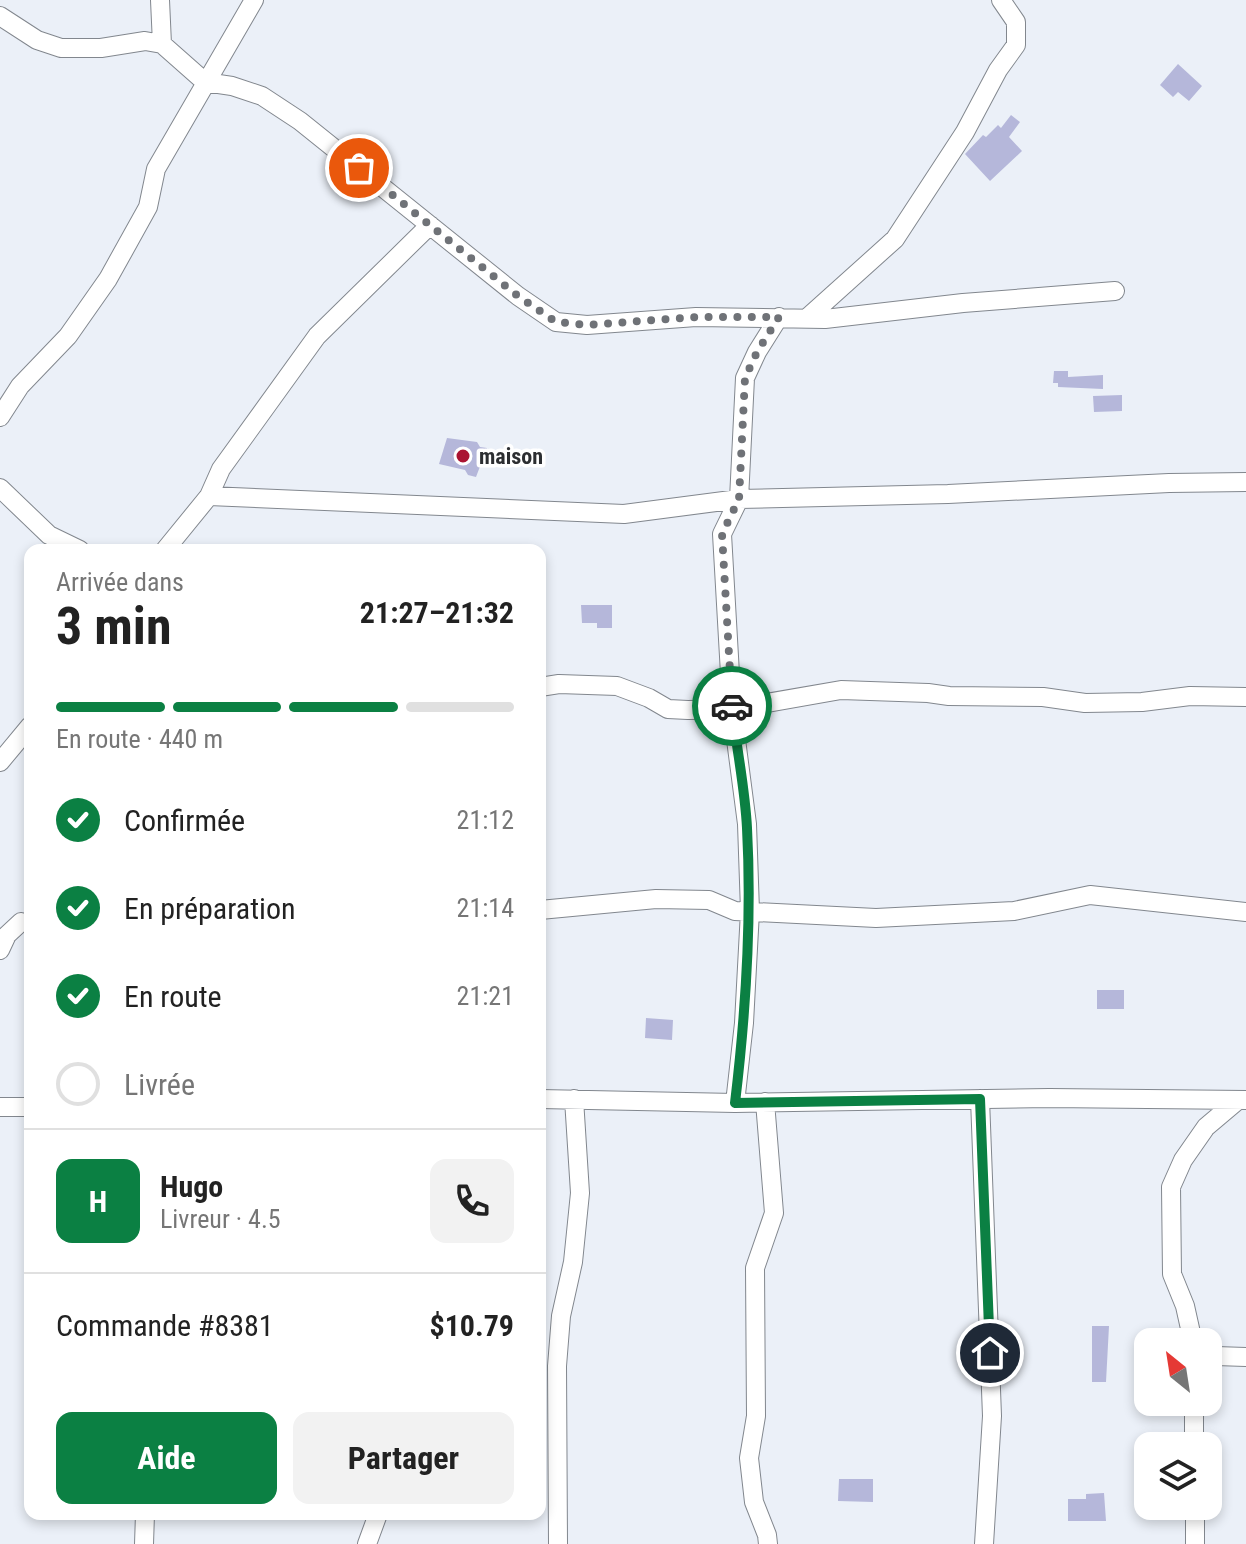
<!DOCTYPE html>
<html lang="fr">
<meta charset="utf-8">
<style>
:root{--surface:#fff;--page:#f2f2f2;--text:#222;--muted:#767676;--line:#e0e0e0;--accent:#0b8043}
body{margin:0;font-family:"Roboto Condensed",sans-serif;background:var(--page);color:var(--text);height:100vh;display:flex;flex-direction:column;font-size:30px;white-space:nowrap}
*{box-sizing:border-box;margin:0}
p{font-size:26px;color:var(--muted)}
.icon{flex:none;width:44px;height:44px;fill:none;stroke:currentColor;stroke-width:2;stroke-linecap:round;stroke-linejoin:round}
.map{position:relative;flex:1;overflow:hidden}
.sheet{position:absolute;left:24px;top:544px;width:522px;height:976px;display:flex;flex-direction:column;background:var(--surface);border-radius:16px;box-shadow:0 4px 12px #0003}
.sheet>*{flex:none}
.needle{width:52px;rotate:330deg}
.fabs{position:absolute;left:1134px;top:1328px;display:grid;gap:16px}
.fabs a{display:grid;place-items:center;width:88px;height:88px;border-radius:16px;background:var(--surface);box-shadow:0 4px 12px #0003;font-size:40px}
.pin{position:absolute;display:grid;place-items:center;width:68px;height:68px;color:#fff;margin:-34px;border:4px solid #fff;border-radius:50%;box-shadow:0 2px 8px #0007}
.courier{position:absolute;display:grid;place-items:center;width:80px;height:80px;margin:-40px;border:6px solid #0b8043;border-radius:50%;background:#fff;color:#222;box-shadow:0 2px 10px #0007}
.summary em{font-style:normal;font-weight:700}
.summary div{display:flex;flex-direction:column-reverse}
.summary{display:flex;align-items:center;justify-content:space-between;height:136px;padding:0 32px}
h1{font-size:52px;font-weight:700;line-height:60px}
.bar{display:grid;grid-template-columns:repeat(4,1fr);gap:12px 8px;align-content:center;height:96px;padding:0 32px}
.bar i{height:10px;border-radius:6px;background:var(--line)}
.bar .current{background:var(--accent)}
.bar p{grid-column:span 4}
.line{display:flex;align-items:center;gap:20px;padding:0 32px;border-top:2px solid var(--line)}
.line div{flex:1}
.round{display:grid;place-items:center;flex:none;width:84px;height:84px;border-radius:16px;background:var(--page)}
ol{padding:0 32px;list-style:none}
li{display:flex;align-items:center;gap:24px;height:88px}
li p{margin-inline-start:auto}
li .icon{padding:8px;border-radius:50%;background:var(--accent);color:#fff;stroke-width:4}
li:last-child{color:var(--muted)}
li i{width:44px;height:44px;border:4px solid var(--line);border-radius:50%}
.action{display:flex;gap:16px;margin-top:auto;padding:16px 32px}
.action a{flex:1;height:92px;border-radius:16px;background:var(--accent);color:#fff;font-size:32px;font-weight:700;line-height:92px;text-align:center}
.action a+a{background:var(--page);color:var(--text)}
.map>svg:first-child{display:block}
.building{fill:#b5b7da}
.lines{fill:none;stroke-linecap:round;stroke-linejoin:round}
.minor-casing{stroke:#82878e;stroke-width:20}
.minor{stroke:#fff;stroke-width:18}
.done{stroke:#6f7277;stroke-width:8;stroke-dasharray:0 14.4}
.route{stroke:#0b8043;stroke-width:10}
.poi-dot{fill:#aa1332;stroke:#fff;stroke-width:3}
.labels{text-anchor:middle;dominant-baseline:central;stroke-width:7;stroke-linejoin:round;paint-order:stroke}
.poi-label{font-size:22px;font-weight:bold;fill:#2c2e31;stroke:#fff;text-anchor:start}
</style>
<div class="map">
<svg width="1246" height="1544" viewBox="0 0 1246 1544">
<rect width="100%" height="100%" fill="#ebf0f8"/>
<path class="building" d="M1178 64 1202 86 1189 101 1178 92 1173 97 1160 85Z
M1011 115 1020 122 1009 137 1022 151 990 181 965 154 983 135 986 137 998 125 1001 128Z
M1054 371H1068V377L1103 375V389L1058 387V383H1053Z
M1122 395V411L1094 412 1093 396Z
M447 438 477 442 480 447 487 448 476 477 468 475 465 470 439 464Z
M581 605H612V628H597V623H582Z
M1097 990H1124V1009H1097Z
M646 1018 673 1020 672 1040 645 1038Z
M1092 1326H1109L1106 1382H1092Z
M839 1479H873V1502L838 1501Z
M1104 1493 1106 1521H1068V1499H1086V1494Z"/>
<g class="lines">
<g class="minor-casing">
<path id="minor" d="M160 0 162 44
M0 16 37 40 61 48H101L145 41 162 44 205 82 232 86 262 96 300 121 518 296 556 322 587 325 696 317 825 319 963 303 1115 291
M806 319 895 239 965 132 998 70 1016 45V22L1001 0
M0 417 20 386 68 336 108 279 148 207 156 169 254 0
M0 488 49 535 80 550
M209 496 624 514 739 499 948 494 1169 483 1246 482
M165 550 209 496 221 469 317 336 430 225
M540 687 559 684 617 686 649 698 668 709 688 710 732 709 841 690 928 693 949 696 1043 697 1085 703 1142 702 1190 696 1246 697
M0 762 30 726
M540 910 656 899 709 900 735 911 876 918 1014 911 1090 895 1246 912
M0 950 7 935 21 922
M540 1099 735 1103 1049 1098 1246 1100
M980 1099 992 1416 984 1544
M765 1102 774 1213 755 1268 756 1416 749 1458 754 1502 767 1535 768 1544
M735 1103 744 1023 750 911 747 824 732 709 722 534 739 499 745 378 757 352 779 317
M0 1107H30
M1193 1342 1185 1306 1172 1274 1171 1187 1183 1160 1206 1127 1238 1100
M1208 1362 1216 1356 1246 1357
M1194 1402V1446
M1195 1506V1544
M144 1544 145 1514
M367 1544 378 1514
M558 1544 557 1366 561 1316 573 1262 580 1193 574 1099"/>
</g>
<use href="#minor" class="minor"/>
</g>
<g class="lines">
<path class="done" d="M359 168 518 296 556 322 587 325 696 317H779L757 352 745 378 739 499 722 534 732 706"/>
<path class="route" d="M732 706C736 747 745 787 747 828 752 920 746 1011 735 1103L980 1099 990 1353"/>
</g>
<circle class="poi-dot" cx="463" cy="456" r="8"/>
<g class="labels">
<g class="poi-label">
<text x="479" y="456">maison</text>
</g>
</g>
</svg>
<div class="fabs">
<a><svg class="needle" viewBox="-14 -14 28 28"><path d="M0-13l5 13h-10z" fill="#e53935"/><path d="M0 13l5-13h-10z" fill="#767676"/></svg></a>
<a><svg class="icon" aria-label="layers" viewBox="0 0 24 24"><path d="M12 4l9 5-9 5-9-5zM3 14l9 5 9-5"/></svg></a>
</div>
<div class="pin" style="left:359px;top:168px;background:#ea580c"><svg class="icon" aria-label="bag" viewBox="0 0 24 24"><path d="M5 8h14l-1 12H6zM9 8a3 3 0 0 1 6 0"/></svg></div>
<div class="pin" style="left:990px;top:1353px;background:#1f2937"><svg class="icon" aria-label="home" viewBox="0 0 24 24"><path d="M3 11l9-7 9 7M6 9v11h12V9"/></svg></div>
<div class="courier" style="left:732px;top:706px"><svg class="icon" aria-label="car" viewBox="0 0 24 24"><path d="M5 17H2v-5l4-1 3-4h7l3 4 3 1v5h-3M9 17h6M6 11h13"/><circle cx="7" cy="17" r="2"/><circle cx="17" cy="17" r="2"/></svg></div>
<section class="sheet">
<div class="summary"><div><h1>3 min</h1><p>Arrivée dans</p></div><em>21:27–21:32</em></div>
<div class="bar"><i class="current"></i><i class="current"></i><i class="current"></i><i></i><p>En route · 440 m</p></div>
<ol>
<li><svg class="icon" aria-label="check" viewBox="0 0 24 24"><path d="M5 12l5 5 9-10"/></svg>Confirmée<p>21:12</p></li>
<li><svg class="icon" aria-label="check" viewBox="0 0 24 24"><path d="M5 12l5 5 9-10"/></svg>En préparation<p>21:14</p></li>
<li><svg class="icon" aria-label="check" viewBox="0 0 24 24"><path d="M5 12l5 5 9-10"/></svg>En route<p>21:21</p></li>
<li><i></i>Livrée</li>
</ol>
<div class="line" style="height:144px"><b class="round" style="background:var(--accent);color:#fff">H</b><div><b>Hugo</b><p>Livreur · 4.5</p></div><a class="round"><svg class="icon" aria-label="phone" viewBox="0 0 24 24"><path d="M5 4h4l2 5-3 2q2 4 5 5l2-3 5 2v4C11 20 4 13 5 4z"/></svg></a></div>
<div class="line" style="height:104px"><div>Commande #8381</div><b>$10.79</b></div>
<div class="action"><a>Aide</a><a>Partager</a></div>
</section>
</div>
